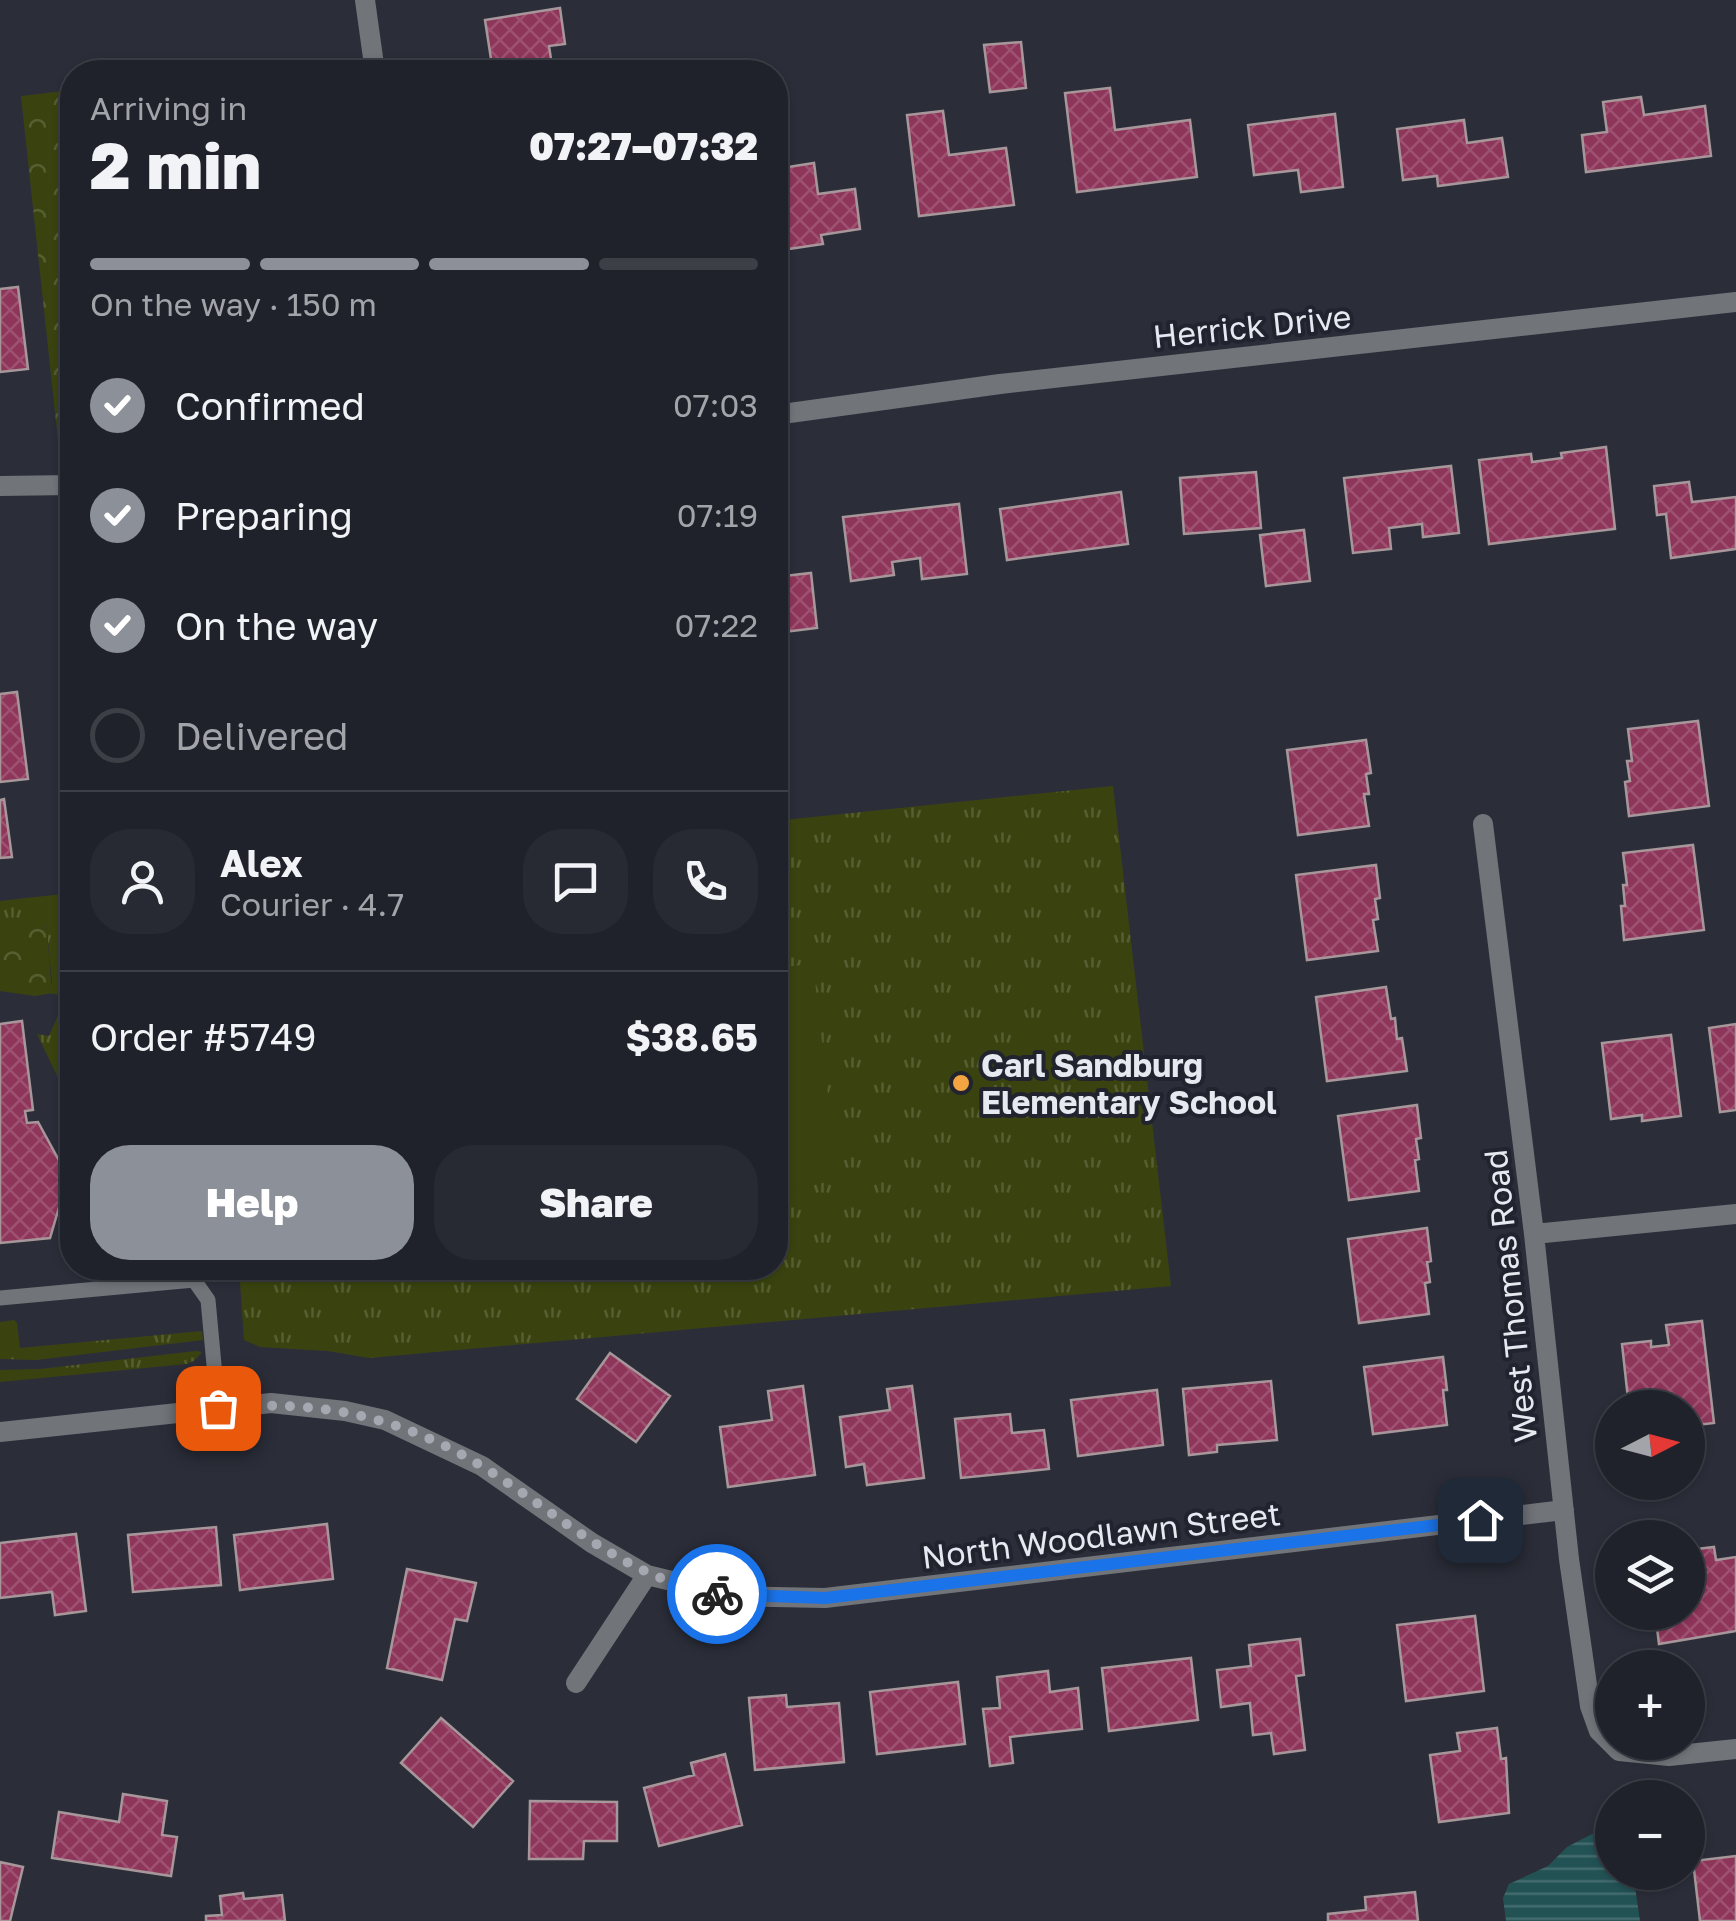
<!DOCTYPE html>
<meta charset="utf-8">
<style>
:root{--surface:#20222b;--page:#282a33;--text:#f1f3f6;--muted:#a2a4a9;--line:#3d3f47;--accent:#8c9099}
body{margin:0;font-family:"Golos Text",sans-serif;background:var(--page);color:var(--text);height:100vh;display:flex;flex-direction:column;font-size:38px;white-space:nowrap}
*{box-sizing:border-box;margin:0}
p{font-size:32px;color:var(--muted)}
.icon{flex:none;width:55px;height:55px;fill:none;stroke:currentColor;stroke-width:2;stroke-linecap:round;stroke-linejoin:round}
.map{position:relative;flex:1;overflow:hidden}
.drawer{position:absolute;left:60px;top:60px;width:728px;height:1220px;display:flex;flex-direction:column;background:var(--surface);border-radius:40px;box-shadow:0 2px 8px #0004,0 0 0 2px var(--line)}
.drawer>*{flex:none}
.needle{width:65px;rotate:84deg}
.buttons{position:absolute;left:1595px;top:1390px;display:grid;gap:20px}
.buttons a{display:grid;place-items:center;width:110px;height:110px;border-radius:50%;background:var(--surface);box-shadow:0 2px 8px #0004,0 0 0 2px var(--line);font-size:50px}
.pin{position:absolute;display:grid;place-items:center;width:85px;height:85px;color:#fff;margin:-42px;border-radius:20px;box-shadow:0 5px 15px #0006}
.courier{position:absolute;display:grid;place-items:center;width:100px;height:100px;margin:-50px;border:8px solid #1a73e8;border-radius:50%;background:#fff;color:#222;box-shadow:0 2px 12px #0007}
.head em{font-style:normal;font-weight:800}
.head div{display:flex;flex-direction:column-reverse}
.head{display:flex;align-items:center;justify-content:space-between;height:170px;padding:0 30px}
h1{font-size:65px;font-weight:800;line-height:75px}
.bar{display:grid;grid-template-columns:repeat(4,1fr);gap:15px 10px;align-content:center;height:120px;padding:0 30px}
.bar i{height:12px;border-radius:8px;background:var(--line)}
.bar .active{background:var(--accent)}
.bar p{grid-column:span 4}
.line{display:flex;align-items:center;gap:25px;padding:0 30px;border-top:2px solid var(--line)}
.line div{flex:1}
.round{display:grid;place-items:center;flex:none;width:105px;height:105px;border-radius:40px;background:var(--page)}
ol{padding:0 30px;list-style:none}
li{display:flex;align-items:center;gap:30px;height:110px}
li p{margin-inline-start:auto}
li .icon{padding:10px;border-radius:50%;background:var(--accent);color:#fff;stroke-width:4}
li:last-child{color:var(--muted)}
li i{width:55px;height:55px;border:5px solid var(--line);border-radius:50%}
.button{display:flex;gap:20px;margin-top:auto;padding:20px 30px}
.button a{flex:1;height:115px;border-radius:40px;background:var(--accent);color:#fff;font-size:40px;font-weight:800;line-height:115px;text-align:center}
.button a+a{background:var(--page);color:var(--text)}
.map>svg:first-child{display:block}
.grass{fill:url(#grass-tufts)}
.park{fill:url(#park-crowns)}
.pitch{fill:#3a430f}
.water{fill:url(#water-rules)}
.building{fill:url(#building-cross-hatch);stroke:#a7979b;stroke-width:2.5}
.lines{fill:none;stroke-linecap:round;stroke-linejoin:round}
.service{stroke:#717479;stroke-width:15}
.minor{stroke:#717479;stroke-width:20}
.done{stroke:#a5a8b0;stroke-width:10;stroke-dasharray:0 18}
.route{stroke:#1a73e8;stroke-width:12}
.poi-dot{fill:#f2a541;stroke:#21242e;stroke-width:4}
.labels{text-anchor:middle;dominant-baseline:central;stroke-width:8;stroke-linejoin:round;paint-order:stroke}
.street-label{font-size:32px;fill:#e6e9f0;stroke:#21242e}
.poi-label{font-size:32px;font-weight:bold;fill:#e6e9f0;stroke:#21242e;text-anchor:start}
</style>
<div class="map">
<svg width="1736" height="1921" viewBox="0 0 1736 1921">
<defs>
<pattern id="grass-tufts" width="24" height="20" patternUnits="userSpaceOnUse" patternTransform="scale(2.5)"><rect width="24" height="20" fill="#3a430f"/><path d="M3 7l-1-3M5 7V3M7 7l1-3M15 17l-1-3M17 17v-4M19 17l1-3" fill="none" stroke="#565e32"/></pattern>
<pattern id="park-crowns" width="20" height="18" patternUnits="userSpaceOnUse" patternTransform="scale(2.5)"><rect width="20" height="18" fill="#3a430f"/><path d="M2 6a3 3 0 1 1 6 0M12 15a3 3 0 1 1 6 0" fill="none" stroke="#565e32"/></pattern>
<pattern id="water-rules" width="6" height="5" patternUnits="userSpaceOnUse" patternTransform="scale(2.5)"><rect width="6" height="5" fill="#235255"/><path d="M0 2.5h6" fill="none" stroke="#436b6e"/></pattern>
<pattern id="building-cross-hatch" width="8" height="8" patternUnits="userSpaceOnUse" patternTransform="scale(2.5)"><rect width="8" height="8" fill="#8e355a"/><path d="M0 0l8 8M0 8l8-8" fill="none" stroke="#9e5272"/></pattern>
</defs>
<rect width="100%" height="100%" fill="#2b2e39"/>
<path class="grass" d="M1113 786 1171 1286 369 1358 328 1351 260 1347 244 1340 239 1268H775V821Z
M72 893V1107L37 1034 49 1036 66 997 50 993 52 982 46 922 0 921V901Z
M14 1320 17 1323 20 1348 202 1331 203 1340 36 1360 0 1359V1322Z
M196 1351 202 1352 194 1361 186 1364 0 1382V1370L40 1369Z"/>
<path class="park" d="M72 90V468H61L21 96Z
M0 921H46L52 993 35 996 0 991Z"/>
<path class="pitch" d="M813 964 838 1181 775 1188V968Z"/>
<path class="water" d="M1596 1832 1612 1837V1872L1633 1873 1640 1921H1506L1503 1898 1509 1884 1548 1866 1567 1847Z"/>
<path class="building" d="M560 8 565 44 549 46 553 72H493L485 20Z
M1021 42 1026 88 990 92 984 45Z
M1110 88 1115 130 1190 120 1197 177 1077 192 1065 93Z
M1641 97 1644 115 1705 106 1711 156 1586 172 1582 135 1607 132 1603 102Z
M943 111 949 155 1006 148 1014 205 919 216 907 115Z
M1335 114 1343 187 1301 192 1298 170 1254 175 1248 125Z
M1464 120 1467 143 1502 138 1508 177 1438 186 1437 176 1403 180 1397 129Z
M814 163 818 194 855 189 860 229 821 235 823 244 775 251V169Z
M18 287 28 369 0 372V289Z
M1606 447 1615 529 1489 544 1479 460 1531 454 1532 462 1562 458 1561 453Z
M1451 466 1459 533 1423 537 1422 524 1389 528 1391 549 1353 553 1344 478Z
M1256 472 1261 528 1184 534 1180 478Z
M1689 482 1692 502 1736 497V549L1671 558 1666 514 1657 515 1654 486Z
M1121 492 1128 544 1007 560 1000 509Z
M959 504 967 574 922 579 920 558 892 562 894 575 851 581 843 517Z
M1304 530 1310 581 1266 586 1260 535Z
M811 573 817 628 775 633V577Z
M17 692 28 779 0 782V694Z
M1698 721 1709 806 1629 816 1625 782 1630 781 1627 761H1632L1628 729Z
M1366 740 1371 773 1366 774 1369 794H1364L1369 826 1298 835 1287 750Z
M4 799 12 857 0 858V800Z
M1693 845 1704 930 1624 940 1621 906H1625L1623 885H1627L1623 853Z
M1376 865 1380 898 1375 899 1378 919 1373 920 1378 951 1307 960 1296 875Z
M1386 987 1391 1019 1395 1018 1397 1039 1402 1038 1407 1071 1327 1081 1316 997Z
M22 1021 33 1110 25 1111 27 1123 38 1122 68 1177 50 1238 0 1243V1024Z
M1736 1024V1110L1720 1112 1709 1028Z
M1671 1035 1681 1116 1642 1121V1115L1611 1119 1602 1043Z
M1417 1105 1421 1138 1416 1139 1419 1159 1415 1160 1419 1191 1349 1200 1338 1116Z
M1427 1228 1431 1261 1427 1262 1430 1282 1425 1283 1429 1314 1359 1323 1348 1239Z
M1702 1321 1714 1423 1688 1426V1408H1629L1622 1344 1651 1341V1347L1669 1345 1666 1325Z
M610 1353 670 1396 636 1442 577 1399Z
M1443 1357 1447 1390H1443L1447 1425 1373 1434 1364 1367Z
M1271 1381 1277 1440 1217 1445V1452L1189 1455 1183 1389Z
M803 1386 815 1475 728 1487 720 1427 772 1420 768 1391Z
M912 1386 924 1478 867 1485 864 1464 846 1467 840 1417 890 1410 887 1389Z
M1157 1390 1163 1445 1078 1456 1071 1400Z
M1010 1414 1012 1433 1044 1430 1049 1469 961 1478 955 1419Z
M327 1524 333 1579 240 1590 234 1535Z
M216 1527 221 1585 133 1592 128 1535Z
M76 1534 86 1611 55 1615 52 1592 0 1598V1543Z
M1714 1547 1716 1560 1736 1557V1631L1659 1644 1655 1612H1688V1550Z
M407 1569 476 1583 467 1621 455 1619 442 1680 387 1668Z
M1475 1616 1484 1691 1406 1701 1397 1625Z
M1300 1639 1304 1675 1296 1676 1305 1750 1274 1754 1271 1733 1253 1735 1250 1703 1221 1707 1217 1670 1251 1666 1249 1645Z
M1191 1658 1198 1720 1109 1731 1102 1668Z
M1048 1671 1050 1692 1078 1688 1082 1729 1010 1737 1013 1763 990 1766 983 1709 1000 1708 997 1677Z
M958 1682 965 1744 877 1754 870 1692Z
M786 1695 787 1707 839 1703 844 1762 755 1770 749 1698Z
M441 1718 513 1781 473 1827 401 1763Z
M1497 1728 1501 1759 1506 1758 1509 1813 1439 1822 1430 1755 1460 1751 1457 1733Z
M725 1754 742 1825 659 1846 644 1788 694 1775 691 1763Z
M123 1794 167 1801 162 1835 177 1837 171 1876 52 1858 59 1812 119 1822Z
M530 1801 617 1802V1841H584L583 1859H529Z
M1736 1856V1921H1700L1693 1861Z
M0 1862 23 1867 10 1921H0Z
M1415 1892 1418 1921H1328V1914L1366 1910 1365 1897Z
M243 1893 244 1899 282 1895 285 1921H206V1916L222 1915 220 1896Z"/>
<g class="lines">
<path class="service" d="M0 1298 194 1280 208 1300 218 1408"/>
<path class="minor" d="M365 0 375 72
M775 415 1000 384 1736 302
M0 486 72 485
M1483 824 1534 1234 1569 1559 1590 1706 1599 1731 1619 1751 1669 1756 1736 1749
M1534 1234 1736 1214
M0 1432 271 1403 345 1411 385 1420 482 1466 592 1543 647 1575 733 1596 825 1598 1564 1510
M576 1683 647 1575"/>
</g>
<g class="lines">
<path class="done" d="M218 1408C315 1399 399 1415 483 1467 563 1516 621 1577 717 1594"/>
<path class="route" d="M717 1594 825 1598 1480 1520"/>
</g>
<circle class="poi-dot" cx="961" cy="1083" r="10"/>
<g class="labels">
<g class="street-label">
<text transform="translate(1252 326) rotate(-6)">Herrick Drive</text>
<text transform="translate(1510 1296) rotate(-96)">West Thomas Road</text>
<text transform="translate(1101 1535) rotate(-7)">North Woodlawn Street</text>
</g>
<g class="poi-label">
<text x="981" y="1065">Carl Sandburg<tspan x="981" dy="37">Elementary School</tspan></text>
</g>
</g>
</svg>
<div class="buttons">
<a><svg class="needle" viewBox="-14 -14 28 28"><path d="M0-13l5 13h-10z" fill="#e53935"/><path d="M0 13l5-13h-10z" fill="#a2a4a9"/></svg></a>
<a><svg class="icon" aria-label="layers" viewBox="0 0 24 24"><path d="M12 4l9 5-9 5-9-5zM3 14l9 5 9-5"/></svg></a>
<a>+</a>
<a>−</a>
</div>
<div class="pin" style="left:218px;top:1408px;background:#ea580c"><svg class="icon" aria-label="bag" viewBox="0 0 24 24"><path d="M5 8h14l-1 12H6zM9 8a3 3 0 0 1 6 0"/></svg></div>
<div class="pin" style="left:1480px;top:1520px;background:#1f2937"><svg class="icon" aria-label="home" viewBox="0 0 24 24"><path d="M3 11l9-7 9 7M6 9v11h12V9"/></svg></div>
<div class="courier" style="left:717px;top:1594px"><svg class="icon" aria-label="bike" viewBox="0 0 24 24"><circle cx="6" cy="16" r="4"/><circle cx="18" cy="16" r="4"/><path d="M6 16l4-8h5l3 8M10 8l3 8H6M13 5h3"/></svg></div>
<section class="drawer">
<div class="head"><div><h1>2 min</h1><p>Arriving in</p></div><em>07:27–07:32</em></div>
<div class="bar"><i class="active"></i><i class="active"></i><i class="active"></i><i></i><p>On the way · 150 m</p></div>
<ol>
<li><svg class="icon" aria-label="check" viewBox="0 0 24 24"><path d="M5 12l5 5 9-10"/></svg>Confirmed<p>07:03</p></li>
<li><svg class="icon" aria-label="check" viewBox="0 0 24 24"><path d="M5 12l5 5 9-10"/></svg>Preparing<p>07:19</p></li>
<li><svg class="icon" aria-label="check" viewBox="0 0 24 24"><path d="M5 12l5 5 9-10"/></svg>On the way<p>07:22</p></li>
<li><i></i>Delivered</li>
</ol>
<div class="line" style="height:180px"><a class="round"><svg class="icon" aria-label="person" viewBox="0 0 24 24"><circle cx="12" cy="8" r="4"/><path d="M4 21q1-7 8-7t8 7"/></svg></a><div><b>Alex</b><p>Courier · 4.7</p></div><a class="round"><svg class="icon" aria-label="chat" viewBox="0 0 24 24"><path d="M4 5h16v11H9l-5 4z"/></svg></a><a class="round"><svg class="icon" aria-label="phone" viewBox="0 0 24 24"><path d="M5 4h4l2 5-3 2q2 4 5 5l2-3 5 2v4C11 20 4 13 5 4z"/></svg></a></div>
<div class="line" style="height:130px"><div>Order #5749</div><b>$38.65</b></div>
<div class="button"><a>Help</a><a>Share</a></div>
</section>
</div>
